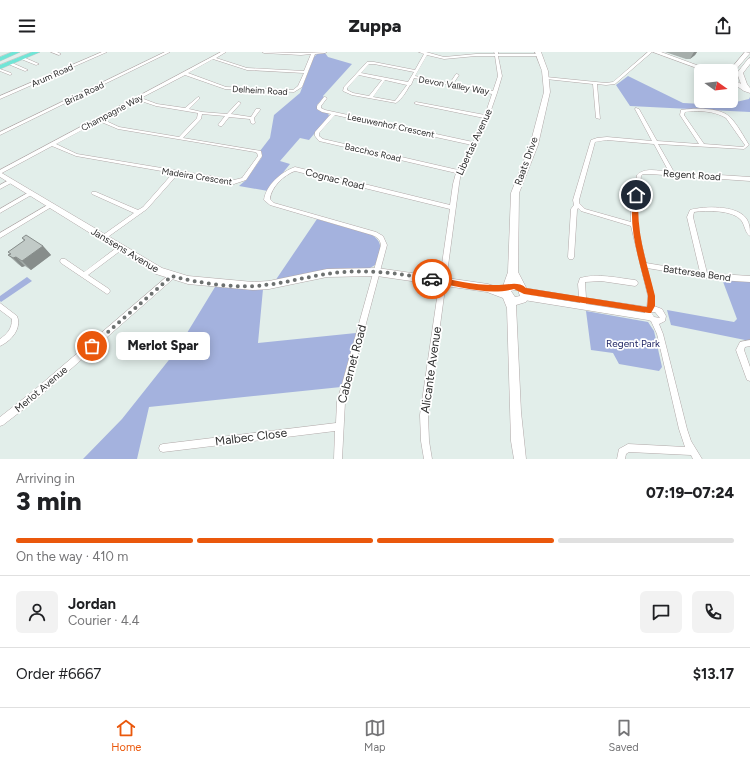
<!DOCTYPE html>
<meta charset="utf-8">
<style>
:root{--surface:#fff;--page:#f2f2f2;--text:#202124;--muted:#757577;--line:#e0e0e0;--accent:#ea580c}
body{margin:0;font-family:Figtree,sans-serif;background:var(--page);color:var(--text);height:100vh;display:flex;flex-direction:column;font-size:15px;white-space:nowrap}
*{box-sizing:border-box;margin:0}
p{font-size:13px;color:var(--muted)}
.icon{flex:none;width:22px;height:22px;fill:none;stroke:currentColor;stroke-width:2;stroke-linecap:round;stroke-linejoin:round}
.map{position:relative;height:407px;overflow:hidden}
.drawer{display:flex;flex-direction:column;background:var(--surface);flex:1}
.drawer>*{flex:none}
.needle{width:26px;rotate:104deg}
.buttons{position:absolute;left:694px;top:12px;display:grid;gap:8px}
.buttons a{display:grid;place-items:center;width:44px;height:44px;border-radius:6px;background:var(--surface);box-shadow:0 2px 10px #0003;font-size:20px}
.pin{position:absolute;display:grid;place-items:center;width:34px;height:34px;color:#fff;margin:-17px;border:2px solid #fff;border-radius:50%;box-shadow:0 1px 4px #0007}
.courier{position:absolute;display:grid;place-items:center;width:40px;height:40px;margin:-20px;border:3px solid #ea580c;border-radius:50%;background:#fff;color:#222;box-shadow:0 1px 5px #0007}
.bubble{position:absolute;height:28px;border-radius:6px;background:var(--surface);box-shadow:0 2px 10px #0003;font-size:13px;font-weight:800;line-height:28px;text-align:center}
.headline em{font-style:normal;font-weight:800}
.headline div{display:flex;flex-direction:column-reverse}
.headline{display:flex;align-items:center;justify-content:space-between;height:68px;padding:0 16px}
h1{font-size:26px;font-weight:800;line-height:30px}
.bar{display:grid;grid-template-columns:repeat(4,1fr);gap:6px 4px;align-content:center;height:48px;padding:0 16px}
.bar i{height:5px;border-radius:3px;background:var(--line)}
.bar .active{background:var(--accent)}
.bar p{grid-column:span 4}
.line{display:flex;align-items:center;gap:10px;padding:0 16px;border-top:1px solid var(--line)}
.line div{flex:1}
.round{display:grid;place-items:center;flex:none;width:42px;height:42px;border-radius:6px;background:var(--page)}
header{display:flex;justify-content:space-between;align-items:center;height:52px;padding:0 16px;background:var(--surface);font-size:18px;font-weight:800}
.tabs{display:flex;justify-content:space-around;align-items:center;height:56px;border-top:1px solid var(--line);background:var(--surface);font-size:11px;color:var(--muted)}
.tabs a{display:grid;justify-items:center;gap:2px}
.tabs .active{color:var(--accent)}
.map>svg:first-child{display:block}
.green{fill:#a4b2de}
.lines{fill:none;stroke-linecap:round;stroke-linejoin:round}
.street-casing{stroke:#b1a8a8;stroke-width:1}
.secondary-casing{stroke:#b1a8a8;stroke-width:1}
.primary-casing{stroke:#c9c9c9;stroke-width:1}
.street{fill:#fff;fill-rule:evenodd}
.secondary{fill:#fff;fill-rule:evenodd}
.primary{fill:#70e5d6;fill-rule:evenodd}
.wall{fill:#a6aeab}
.shaded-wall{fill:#878d8b}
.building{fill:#c1cac7;stroke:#878d8b}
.route{fill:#ea580c}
.done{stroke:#6d7170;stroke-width:4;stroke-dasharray:0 7.2}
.labels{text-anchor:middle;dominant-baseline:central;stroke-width:3.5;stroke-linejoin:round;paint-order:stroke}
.far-street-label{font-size:9px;fill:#2e2e2e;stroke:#fff}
.street-label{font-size:10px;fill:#2e2e2e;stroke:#fff}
.park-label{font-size:10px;fill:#232966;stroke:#fff}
.near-street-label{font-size:12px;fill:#2e2e2e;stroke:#fff}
</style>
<header><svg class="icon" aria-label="menu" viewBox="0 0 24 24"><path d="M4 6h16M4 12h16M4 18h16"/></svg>Zuppa<svg class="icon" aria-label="share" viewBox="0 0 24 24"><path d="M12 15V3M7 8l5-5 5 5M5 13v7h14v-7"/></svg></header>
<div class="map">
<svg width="750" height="407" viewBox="0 0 750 407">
<rect width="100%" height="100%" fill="#e2eeea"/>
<path class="green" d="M325 1 328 5 352 12 323 44 324 45 317 53 318 58 328 61 329 64 309 88 300 86 280 109 290 112 268 139 239 134 246 128 262 105V102L260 99 270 86 274 63 300 41 314 5 317 2Z
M628 24 683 51 723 53 749 47 750 45V60L630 54 616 33Z
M317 167 372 183C385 191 380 201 375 213L370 216 315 220 275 229Z
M27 225 32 229 1 250 0 249V244Z
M722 227 750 229V289L671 273 667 258 734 270 737 267Z
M215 235 263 237 258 291 356 281 341 335 149 355 137 407H83L122 367 176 299Z
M586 259 648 270 654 279 662 315 659 319 619 312 613 301 591 298Z"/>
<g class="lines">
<g class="street-casing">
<path id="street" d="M51 0H57L61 2 59 3Z
M102 0H107L0 47V44Z
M165 0H170L0 83V80Z
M221 0H226L216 6 247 16 304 19 311 2 301 3 264 1 262 0 301 1 327 0 325 1 315 2 302 35 294 40 225 37 185 23 141 46 157 52 185 56 198 45H199V47L189 57 202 60 227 62 238 50H239L241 51 231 62 251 65 256 57H260V58L254 66 255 71 253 72 251 71 250 67 229 65 222 74H220L218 73 225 64 202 62 201 67 183 86 261 99 262 104 246 128 234 132 178 122 147 157 105 187 102 185 103 183 134 161 92 142 91 141 92 140H96L138 158 143 155 173 121 76 104 52 94 0 122V118ZM213 7 247 18 304 21 298 34 293 38 226 35 188 21ZM138 48 156 54 198 61 197 66 179 85 119 75 102 67ZM99 69 118 77 255 100 257 101 258 104 242 126 234 128 77 102 56 92Z
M419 0H426L444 5 476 2H495L494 0H498V2H539L541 3 539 4H498L502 24 497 41 484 78 461 120 459 132 428 363 429 389 432 407H424L421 389 420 363 450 157 295 119C284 123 271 135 270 147L274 151 376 180 383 184 387 193 345 350 342 407H334L335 379 163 400 160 399 159 396 160 393 163 392 336 371 337 350 381 193C380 187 377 185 372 183L270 153 264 148C266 133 281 120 295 115L450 153 453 132 456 121 319 89 315 84V80L331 62 322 60 317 57V54L324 45H325L327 46 321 54V56L325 58 473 90 480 78 484 66 416 52 414 51 416 50 485 63 492 42 414 26 411 33H410C406 40 402 47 396 51L352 43 343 39 344 35 367 10H374L415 18 424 2ZM427 3 444 7 476 4H495L498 24 493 39 453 32 459 23 457 22H456L450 31 415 24ZM369 12H374L414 20 408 30 361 21ZM359 23 382 28 369 44 353 41 347 38V36ZM385 28 407 33 395 49 373 45ZM335 63 472 93 458 118 323 87 319 84V81Z
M648 0H652L615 32 606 33 597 32 600 67 596 66 593 32 546 27 544 26 546 25 606 31 613 30Z
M21 5H23L39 12 36 13 21 7Z
M8 10H10L28 18 25 19 8 12Z
M0 17 11 21 12 22 10 23 0 19Z
M636 56 639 57 657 89 699 92 680 63 681 58C694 56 720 55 730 65 737 72 744 85 749 93L744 97 658 92 674 120 750 125V129L650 122H643L641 124 637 159V173L646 211 700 220 687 165 690 158C704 154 736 153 746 166 750 172 750 177 750 184 745 181 745 173 741 168 733 158 706 158 694 160L693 165 707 221 719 222 750 224V230L719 228 647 216 654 244V254L662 257 666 264 665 269 659 272 663 282 687 377 691 389 702 407H693L691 403 629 400 626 402 625 407H617L619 397 628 392 685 395 679 377 657 282 651 269 648 268 524 248 522 247 521 245 522 243 524 242 580 251V250L524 242 522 241 521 239 522 237 524 236 579 245 578 232 580 226C598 221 617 226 635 228L637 229 638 231 637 233 635 234 601 229 585 230 586 246 647 255 648 244 631 174 581 159 578 156 577 158 574 205 573 207H569L568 205 571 157 574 153 573 148 591 88 597 86 607 85 652 89 635 57ZM694 59C705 59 716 60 726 66L745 93 743 95 704 92 684 63 685 60ZM607 88 654 92 669 120C659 119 645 115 637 123L631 159V170L585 157 579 151V148L595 90ZM586 251 645 260V261L586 252ZM651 260H655L660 266 654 265Z
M11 127 14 129 13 130 0 137V133Z
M31 139 34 141 33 142 0 161V157Z
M51 151 54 153 53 154 0 186V181Z
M119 194H123L124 196 88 223 109 237 110 239 109 241 107 242 61 211 60 209 61 207H65L84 220Z
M170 222H174L175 224 174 226 38 346 3 373 0 374V365L32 340Z
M0 251 17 264C22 277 11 289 0 294V287C7 282 12 277 12 267L0 258Z
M750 288V294L745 295 744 298 750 315V329L747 328 736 298 740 290Z"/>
</g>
<g class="secondary-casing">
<path id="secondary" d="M535 0H541L548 19 550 40 538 93 519 141 518 220 530 243 526 250 516 253 521 360 526 407H514L511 389 507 256 503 246 487 240 377 224 327 225 269 237 253 238 188 232 156 222 0 125V120L162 216 188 224 253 230 269 229 327 217 377 216 488 232 502 237 508 220 511 141 530 93 544 40 542 19ZM515 238H518L520 244 515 245 511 239Z
M653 0H661L713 19H705Z
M745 0 750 1 733 21 731 22V19H729Z
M750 6V12L743 21 747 32 750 36V41L744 39 731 30V28L733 27 741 32 737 21 748 7Z"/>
</g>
<g class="primary-casing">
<path id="primary" d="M12 0H20L0 9V5Z
M32 0H40L0 17V13Z"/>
</g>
<use href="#street" class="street"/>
<use href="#secondary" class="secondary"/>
<use href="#primary" class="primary"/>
</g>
<path class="wall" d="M665 0H690L689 1 690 0H697L695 3 690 7H686Z
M22 186 43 194 51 203 31 218 25 214 22 215 18 212 8 203 10 202 8 200 24 189Z"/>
<path class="shaded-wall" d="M694 0H697L695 3 690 7Z
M43 194 51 203 31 218 22 209Z
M16 205 25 214 22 215 13 206Z"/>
<path class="building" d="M26 183 43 194 22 209 16 205 13 206 8 203 11 202 8 200 25 188 22 186Z"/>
<path class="route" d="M636 141 639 143C635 178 647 211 655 244V254L651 261H649L524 242 514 237C488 244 458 234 432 230L428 227 432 224C454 228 477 234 499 233 509 233 518 229 526 236L647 255 648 244C640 211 628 178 633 143Z"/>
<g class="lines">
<path class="done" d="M92 294 172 224C197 231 239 237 265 233 292 230 316 222 344 220 373 218 402 222 432 227"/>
</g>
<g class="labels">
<g class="far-street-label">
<text transform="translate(52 23) rotate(-24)">Arum Road</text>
<text transform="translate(454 33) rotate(10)">Devon Valley Way</text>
<text transform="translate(260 38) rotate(3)">Delheim Road</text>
<text transform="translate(84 41) rotate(-26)">Briza Road</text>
<text transform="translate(112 60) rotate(-28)">Champagne Way</text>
<text transform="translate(391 73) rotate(12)">Leeuwenhof Crescent</text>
<text transform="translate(373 100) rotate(13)">Bacchos Road</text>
<text transform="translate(197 124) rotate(9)">Madeira Crescent</text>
</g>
<g class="street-label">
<text transform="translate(474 90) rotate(-65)">Libertas Avenue</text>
<text transform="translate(526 109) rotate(-70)">Raats Drive</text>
<text transform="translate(692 123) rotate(4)">Regent Road</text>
<text transform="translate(335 127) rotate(14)">Cognac Road</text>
<text transform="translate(125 198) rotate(31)">Janssens Avenue</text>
<text transform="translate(697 221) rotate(8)">Battersea Bend</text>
<text transform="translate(41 337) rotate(-40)">Merlot Avenue</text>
</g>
<g class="park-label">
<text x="633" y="291">Regent Park</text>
</g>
<g class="near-street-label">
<text transform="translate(352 312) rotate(-75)">Cabernet Road</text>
<text transform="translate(431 318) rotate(-82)">Alicante Avenue</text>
<text transform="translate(251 385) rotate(-7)">Malbec Close</text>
</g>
</g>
</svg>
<div class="buttons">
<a><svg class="needle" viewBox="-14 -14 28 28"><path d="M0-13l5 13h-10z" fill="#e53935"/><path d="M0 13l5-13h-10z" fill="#757577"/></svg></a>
</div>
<div class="pin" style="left:92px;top:294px;background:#ea580c"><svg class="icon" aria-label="bag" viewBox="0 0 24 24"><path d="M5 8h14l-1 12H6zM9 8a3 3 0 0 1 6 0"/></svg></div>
<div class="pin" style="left:636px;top:143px;background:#1f2937"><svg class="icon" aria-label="home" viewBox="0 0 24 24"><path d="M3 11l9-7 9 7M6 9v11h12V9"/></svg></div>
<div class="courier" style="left:432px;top:227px"><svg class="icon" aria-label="car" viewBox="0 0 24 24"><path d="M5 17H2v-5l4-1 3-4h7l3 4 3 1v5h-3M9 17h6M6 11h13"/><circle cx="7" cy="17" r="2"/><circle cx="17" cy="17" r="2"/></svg></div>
<div class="bubble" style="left:116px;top:280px;width:94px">Merlot Spar</div>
</div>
<section class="drawer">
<div class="headline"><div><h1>3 min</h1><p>Arriving in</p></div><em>07:19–07:24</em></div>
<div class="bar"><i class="active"></i><i class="active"></i><i class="active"></i><i></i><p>On the way · 410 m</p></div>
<div class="line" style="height:72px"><a class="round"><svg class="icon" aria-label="person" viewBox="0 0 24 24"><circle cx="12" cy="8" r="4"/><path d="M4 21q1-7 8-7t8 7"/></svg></a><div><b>Jordan</b><p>Courier · 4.4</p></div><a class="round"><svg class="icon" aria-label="chat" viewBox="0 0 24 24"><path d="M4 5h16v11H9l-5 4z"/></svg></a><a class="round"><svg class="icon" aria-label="phone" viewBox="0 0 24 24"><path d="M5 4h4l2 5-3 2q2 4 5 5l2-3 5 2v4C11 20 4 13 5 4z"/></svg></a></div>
<div class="line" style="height:52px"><div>Order #6667</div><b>$13.17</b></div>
</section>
<nav class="tabs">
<a class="active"><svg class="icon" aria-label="home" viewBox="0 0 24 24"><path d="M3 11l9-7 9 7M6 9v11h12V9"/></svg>Home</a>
<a><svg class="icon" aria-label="map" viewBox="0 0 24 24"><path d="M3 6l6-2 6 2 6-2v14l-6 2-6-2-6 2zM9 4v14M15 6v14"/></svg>Map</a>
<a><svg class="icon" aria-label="saved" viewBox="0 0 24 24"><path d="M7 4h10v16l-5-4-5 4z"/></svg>Saved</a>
</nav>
